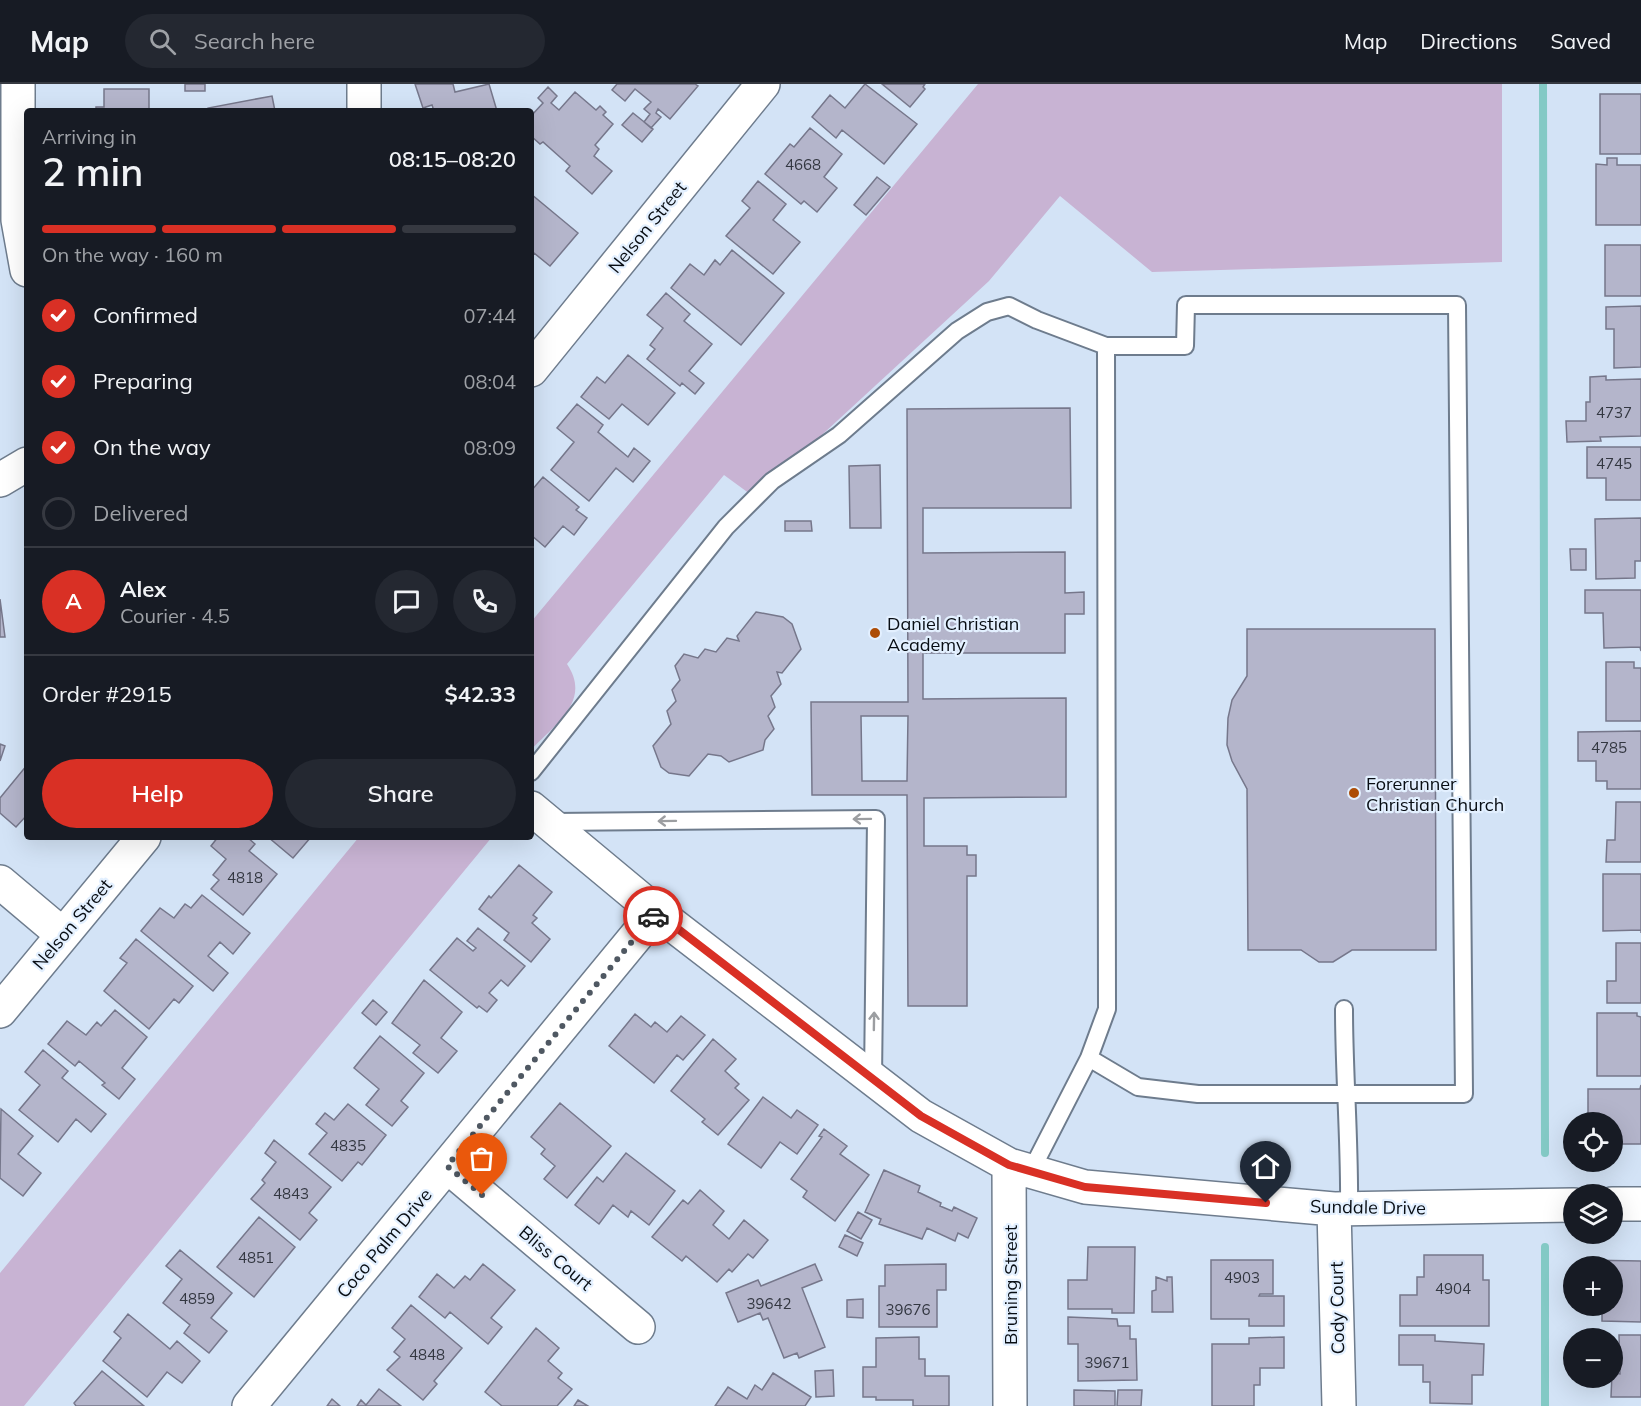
<!DOCTYPE html>
<meta charset="utf-8">
<style>
:root{--surface:#171b24;--page:#242831;--text:#f1f3f6;--muted:#9ea1a6;--line:#363941;--accent:#d93025}
body{margin:0;font-family:Mulish,sans-serif;background:var(--page);color:var(--text);height:100vh;display:flex;flex-direction:column;font-size:22px;white-space:nowrap}
*{box-sizing:border-box;margin:0}
p{font-size:20px;color:var(--muted)}
.icon{flex:none;width:33px;height:33px;fill:none;stroke:currentColor;stroke-width:2;stroke-linecap:round;stroke-linejoin:round}
.map{position:relative;flex:1;overflow:hidden}
.details{position:absolute;left:24px;top:24px;width:510px;height:732px;display:flex;flex-direction:column;background:var(--surface);border-radius:6px;box-shadow:0 6px 24px #0002}
.details>*{flex:none}
.fabs{position:absolute;left:1563px;top:1028px;display:grid;gap:12px}
.fabs a{display:grid;place-items:center;width:60px;height:60px;border-radius:50%;background:var(--surface);box-shadow:0 6px 24px #0002;font-size:30px}
.pin{position:absolute;display:grid;place-items:center;width:51px;height:51px;color:#fff;margin:-62px -26px;border-radius:50% 50% 50% 0;rotate:-45deg;box-shadow:0 0 6px #0007}
.pin .icon{rotate:45deg}
.courier{position:absolute;display:grid;place-items:center;width:60px;height:60px;margin:-30px;border:4px solid #d93025;border-radius:50%;background:#fff;color:#222;box-shadow:0 2px 8px #0007}
.overview em{font-style:normal;font-weight:600}
.overview div{display:flex;flex-direction:column-reverse}
.overview{display:flex;align-items:center;justify-content:space-between;height:102px;padding:0 18px}
h1{font-size:39px;font-weight:600;line-height:45px}
.bar{display:grid;grid-template-columns:repeat(4,1fr);gap:9px 6px;align-content:center;height:72px;padding:0 18px}
.bar i{height:8px;border-radius:4px;background:var(--line)}
.bar .current{background:var(--accent)}
.bar p{grid-column:span 4}
.line{display:flex;align-items:center;gap:15px;padding:0 18px;border-top:2px solid var(--line)}
.line div{flex:1}
.round{display:grid;place-items:center;flex:none;width:63px;height:63px;border-radius:32px;background:var(--page)}
ol{padding:0 18px;list-style:none}
li{display:flex;align-items:center;gap:18px;height:66px}
li p{margin-inline-start:auto}
li .icon{padding:6px;border-radius:50%;background:var(--accent);color:#fff;stroke-width:4}
li:last-child{color:var(--muted)}
li i{width:33px;height:33px;border:3px solid var(--line);border-radius:50%}
.button{display:flex;gap:12px;margin-top:auto;padding:12px 18px}
.button a{flex:1;height:69px;border-radius:36px;background:var(--accent);color:#fff;font-size:24px;font-weight:600;line-height:69px;text-align:center}
.button a+a{background:var(--page);color:var(--text)}
header{display:flex;align-items:center;gap:36px;box-sizing:border-box;height:84px;padding:0 30px;background:var(--surface);border-bottom:2px solid var(--line)}
header strong{font-size:28px}
nav{display:flex;gap:33px;margin-inline-start:auto;font-size:21px}
.search{width:420px;height:54px;background:var(--page);display:flex;align-items:center;gap:15px;box-sizing:border-box;padding:0 21px;border-radius:33px;color:var(--muted);font-size:22px}
.map>svg:first-child{display:block}
.green{fill:#c8b3d3}
.lines{fill:none;stroke-linecap:round;stroke-linejoin:round}
.stream{stroke:#83c9c5;stroke-width:8}
.building{fill:#b4b5cb;stroke:#76778b;stroke-width:1.5;fill-rule:evenodd}
.service-casing{stroke:#6e7c8d;stroke-width:20}
.minor-casing{stroke:#6e7c8d;stroke-width:36}
.service{stroke:#fff;stroke-width:16}
.minor{stroke:#fff;stroke-width:33}
.oneway{stroke:#9c9ea1}
.done{stroke:#4f5862;stroke-width:6;stroke-dasharray:0 10.8}
.route{stroke:#d93025;stroke-width:8}
.poi-dot{fill:#ad4d07;stroke:#e3f0ff;stroke-width:2}
.labels{text-anchor:middle;dominant-baseline:central;stroke-width:4.5;stroke-linejoin:round;paint-order:stroke}
.number-label{font-size:15px;fill:#333741}
.street-label{font-size:18px;fill:#080d13;stroke:#e3f0ff}
.poi-label{font-size:18px;fill:#080d13;stroke:#e3f0ff;text-anchor:start}
</style>
<header>
<strong>Map</strong>
<div class="search"><svg class="icon" aria-label="search" viewBox="0 0 24 24"><circle cx="10" cy="10" r="6"/><path d="M15 15l6 6"/></svg>Search here</div>
<nav><a>Map</a><a>Directions</a><a>Saved</a></nav>
</header>
<div class="map">
<svg width="1641" height="1322" viewBox="0 0 1641 1322">
<rect width="100%" height="100%" fill="#d3e3f6"/>
<path class="green" d="M978 0H1502V178L1152 188 1060 112 989 197 812 360 750 410 724 391 567 580C592 617 555 640 531 666V538Z
M359 753H492L24 1322H0V1189Z"/>
<g class="lines">
<path class="stream" d="M1543 0 1545 1069
M1545 1163V1322"/>
</g>
<path class="building" d="M185 0H205V7H185Z
M415 0H453L455 8 489 0 497 27H434L432 21 423 24Z
M617 0H695L698 2 670 35 658 25 656 29 661 33 651 44 644 38 650 30 644 25 651 18 635 5 625 17 612 6Z
M865 0 917 40 884 80 842 46 836 54 812 33 830 11 845 24Z
M882 0H925L923 3 925 5 910 23Z
M548 3 557 12 551 19 559 26 575 8 596 26 600 22 606 28 603 31 613 40 595 61 599 65 594 72 612 87 592 110 566 87 570 82 543 58 540 60 531 52V32L543 19 538 14Z
M104 5H149V27H96V23H104Z
M1600 10H1641V70H1600Z
M272 12 275 27H208V24Z
M633 29 653 45 642 58 622 41Z
M810 44 842 70 824 93 837 104 817 128 804 117 801 120 765 90 790 60 794 63Z
M1607 74H1617V81H1641V141H1596V80L1607 81Z
M877 93 890 103 866 131 854 121Z
M758 97 786 120 773 136 800 158 773 190 726 152 750 124 742 117Z
M531 110 578 149 550 182 534 169 531 173Z
M1605 161H1641V212H1605Z
M732 166 784 209 741 261 671 204 690 180 704 191 715 176 720 181Z
M666 209 690 230 684 237 712 260 689 287 704 299 695 310 682 299 680 302 647 275 655 265 650 261 663 244 647 231Z
M1641 222V283L1614 284V245H1606V223Z
M628 271 675 309 648 341 622 320 609 335 581 313 597 293 605 299Z
M1606 292V296L1641 295V352L1600 353 1601 357 1567 358 1566 337H1586V318H1590V293Z
M577 320 603 341 598 348 628 373 634 364 650 377 633 398 616 384 589 417 551 386 574 358 557 344Z
M1070 324 1071 424H923V469L1065 468V509L1084 508V530H1065V569H923V615L1066 614V713L924 714V762H967V771H976V792H967V922H908L907 711H812L811 618H908L907 325ZM861 632H908L907 697H862Z
M1587 363H1641V416H1606V394H1587Z
M880 381 881 444H850L849 382Z
M543 393 579 423 576 426 587 434 574 451 563 442 545 463 531 451V407Z
M1641 434V477H1635V494L1596 495 1595 435Z
M785 437H811L812 447H785Z
M1570 465H1586V486H1571Z
M1585 506H1641V567L1640 563 1604 564 1603 529H1585Z
M0 515 5 553H0Z
M756 528 783 533 792 540 801 565 782 589 777 588 781 600 771 612 775 623 768 632 774 645 765 656 763 666 729 678 721 672 708 670 689 692 669 689 661 683 653 662 671 640 667 627 676 617 672 606 680 596 675 582 684 570 698 574 705 565 716 568 727 554 739 557 737 552Z
M1247 545H1435L1436 866H1352L1333 878H1319L1301 866H1248L1247 705 1232 677 1227 661 1228 634 1232 616 1247 592Z
M1606 578H1634V584H1641V637H1606Z
M1641 647V705H1607V697H1596V677H1578V648Z
M0 660 5 662 0 677Z
M27 681V731L16 743 0 729V714Z
M1616 718H1641V778H1606L1607 756H1615Z
M218 753H247L255 760 249 767 277 790 243 831 211 805 219 796 213 791 226 775 211 762Z
M268 753H311L293 774Z
M519 781 552 808 533 831 537 834 532 839 550 855 531 878 504 856 509 849 479 825 489 812 491 814Z
M1603 790H1641V849V846L1603 847Z
M202 811 250 849 233 870 220 858 208 872 228 889 213 907 141 847 160 824 174 834 185 820 191 824Z
M478 844 525 882 508 902 501 896 489 909 497 916 487 928 479 922 477 924 430 886 457 854 473 867 476 864 467 857Z
M136 855 193 902 179 919 174 915 149 945 104 907 127 879 120 874Z
M1616 859H1641V919H1607V897H1616Z
M424 896 462 928 441 954 457 967 438 989 413 969 420 961 392 939Z
M373 916 387 928 376 941 362 929Z
M115 926 147 953 122 984 135 995 119 1015 102 1001 105 999 79 977 75 982 48 960 67 937 86 951 97 938 101 942Z
M1597 929H1637V932L1641 933V992H1597Z
M635 930 651 943 655 938 667 948 681 932 705 951 683 976 677 971 654 999 609 962Z
M380 952 424 989 401 1017 408 1023 392 1042 366 1021 379 1005 354 984Z
M713 955 736 975 725 987 739 1000 735 1004 749 1016 718 1051 702 1038 705 1035 671 1007Z
M43 966 68 987 62 994 106 1030 91 1048 76 1035 58 1058 19 1026 40 1001 25 988Z
M1641 1001V1060H1612V1038H1588V1005H1640Z
M763 1013 791 1034 797 1026 818 1041 797 1070 780 1058 761 1084 728 1060Z
M560 1019 611 1062 567 1114 544 1095 555 1082 541 1070 545 1065 531 1053Z
M348 1020 386 1051 362 1081 358 1078 342 1097 309 1070 327 1049 316 1040 325 1029 334 1036Z
M1 1025 33 1052 18 1070 41 1089 23 1112 0 1094Z
M824 1045 847 1062 840 1070 869 1091 835 1137 803 1113 807 1107 791 1095 822 1053 819 1052Z
M274 1056 331 1103 309 1129 317 1136 300 1156 251 1115 265 1099 262 1096 276 1078 265 1069Z
M626 1069 675 1107 649 1141 631 1127 628 1133 613 1121 599 1140 575 1121 597 1093 603 1098Z
M884 1086 920 1102 918 1108 941 1119 940 1122 952 1127 954 1123 977 1134 968 1154 958 1149 955 1157 927 1144 922 1155 879 1140 881 1135 865 1128Z
M700 1106 724 1127 713 1141 729 1155 744 1136 768 1156 753 1174 748 1170 732 1188 729 1185 717 1198 686 1172 682 1177 652 1153 683 1116 688 1120Z
M858 1128 872 1136 861 1155 847 1147Z
M259 1133 295 1163 254 1213 217 1183Z
M845 1151 863 1159 857 1172 839 1163Z
M1088 1163H1135L1134 1229H1112V1225H1068V1196H1087Z
M180 1166 232 1209 211 1234 227 1247 209 1269 184 1249 190 1241 163 1219 182 1195 166 1182Z
M1424 1171H1483V1196H1489V1242H1400V1211H1417V1193H1424Z
M1211 1176H1273V1210H1260L1259 1212H1284V1242H1249V1235H1211Z
M1583 1176 1641 1177V1238L1602 1237V1221H1612V1182H1583Z
M483 1180 515 1206 491 1234 502 1243 488 1260 450 1228 445 1234 419 1213 437 1190 454 1204 465 1192 470 1196Z
M815 1180 822 1196 802 1204 825 1263 799 1274 797 1269 784 1274 768 1234 763 1236 760 1229 738 1238 726 1209 758 1196 761 1202Z
M946 1180V1206H937V1243H879V1202H885V1181Z
M1156 1193 1167 1197V1193H1172L1173 1228H1152V1207L1156 1206Z
M863 1215V1234L847 1233V1216Z
M411 1221 462 1264 434 1297 437 1300 423 1316 387 1286 400 1273 394 1268 405 1255 392 1244Z
M128 1230 170 1265 177 1257 200 1277 182 1299 167 1288 147 1313 103 1277 121 1254 114 1248Z
M1068 1233 1117 1235 1118 1242H1130V1255H1136L1137 1296 1078 1297V1260H1068Z
M536 1244 559 1264 548 1277 562 1289 558 1294 572 1305 557 1322H502L485 1308Z
M1399 1251H1435V1257L1484 1260 1483 1291H1472V1320L1430 1319V1298H1423V1281H1399Z
M1619 1251H1641V1313H1611L1612 1289 1620 1290Z
M919 1253V1275H925V1292H949V1322H913V1316H876V1313H863V1283H876V1254Z
M1284 1253V1284H1260V1301H1254V1322H1212V1260H1249V1254Z
M833 1286 834 1312 816 1313 815 1287Z
M102 1287 144 1322H76L74 1319Z
M773 1289 811 1313 805 1322H715L728 1303 747 1315 755 1301 762 1306Z
M379 1305 401 1322H357L361 1316 366 1321Z
M1074 1306 1115 1307V1322H1074Z
M1118 1306H1142L1141 1322H1117Z
M332 1315 340 1322H327Z
M578 1316 588 1322H574Z"/>
<g class="lines">
<g class="service-casing">
<path id="service" d="M531 688 726 443 772 397 839 351 957 247 987 228 1009 222 1037 236 1106 262
M553 738 876 735 873 995
M1344 925C1344 992 1350 1058 1349 1125
M1031 1087 1089 974 1107 925 1106 262H1185L1186 221H1457L1464 1010H1198L1138 1003 1089 974"/>
</g>
<g class="minor-casing">
<path id="minor" d="M18 0V136L27 186
M364 27V0
M531 286 763 0
M0 396 27 380
M531 724 656 828 921 1032 1009 1081 1085 1103 1334 1125 1574 1121
M0 798 63 851
M0 927 144 753
M1009 1081 1010 1322
M447 1082 638 1243
M1612 1120H1641
M1334 1125 1339 1322
M249 1322 656 828"/>
</g>
<use href="#service" class="service"/>
<use href="#minor" class="minor"/>
</g>
<defs><path id="oneway-shaft" d="M-6 0H5M1.5-3L5.5 0L1.5 3" fill="none" stroke-width="1.6" stroke-linecap="round" stroke-linejoin="round" transform="scale(1.5)"/></defs>
<g class="oneway">
<use href="#oneway-shaft" transform="translate(862 735) rotate(179)"/>
<use href="#oneway-shaft" transform="translate(667 737) rotate(179)"/>
<use href="#oneway-shaft" transform="translate(874 937) rotate(-89)"/>
</g>
<g class="lines">
<path class="done" d="M482 1111 447 1082 653 832"/>
<path class="route" d="M653 832 656 828 921 1032 1009 1081 1085 1103 1266 1119"/>
</g>
<g class="poi-dot">
<circle cx="875" cy="549" r="6"/>
<circle cx="1354" cy="709" r="6"/>
</g>
<g class="labels">
<g class="number-label">
<text x="803" y="80">4668</text>
<text x="1614" y="328">4737</text>
<text x="1614" y="379">4745</text>
<text x="1609" y="663">4785</text>
<text x="245" y="793">4818</text>
<text x="348" y="1061">4835</text>
<text x="291" y="1109">4843</text>
<text x="256" y="1173">4851</text>
<text x="1242" y="1193">4903</text>
<text x="1453" y="1204">4904</text>
<text x="197" y="1214">4859</text>
<text x="769" y="1219">39642</text>
<text x="908" y="1225">39676</text>
<text x="427" y="1270">4848</text>
<text x="1107" y="1278">39671</text>
</g>
<g class="street-label">
<text transform="translate(647 143) rotate(-51)">Nelson Street</text>
<text transform="translate(72 840) rotate(-50)">Nelson Street</text>
<text transform="translate(1368 1123) rotate(1)">Sundale Drive</text>
<text transform="translate(384 1159) rotate(-50)">Coco Palm Drive</text>
<text transform="translate(556 1174) rotate(40)">Bliss Court</text>
<text transform="translate(1010 1201) rotate(-90)">Bruning Street</text>
<text transform="translate(1337 1224) rotate(-91)">Cody Court</text>
</g>
<g class="poi-label">
<text x="887" y="539">Daniel Christian<tspan x="887" dy="21">Academy</tspan></text>
<text x="1366" y="699">Forerunner<tspan x="1366" dy="21">Christian Church</tspan></text>
</g>
</g>
</svg>
<div class="fabs">
<a><svg class="icon" aria-label="locate" viewBox="0 0 24 24"><circle cx="12" cy="12" r="6"/><path d="M12 2v4M12 18v4M2 12h4M18 12h4"/></svg></a>
<a><svg class="icon" aria-label="layers" viewBox="0 0 24 24"><path d="M12 4l9 5-9 5-9-5zM3 14l9 5 9-5"/></svg></a>
<a>+</a>
<a>−</a>
</div>
<div class="pin" style="left:482px;top:1111px;background:#ea580c"><svg class="icon" aria-label="bag" viewBox="0 0 24 24"><path d="M5 8h14l-1 12H6zM9 8a3 3 0 0 1 6 0"/></svg></div>
<div class="pin" style="left:1266px;top:1119px;background:#1f2937"><svg class="icon" aria-label="home" viewBox="0 0 24 24"><path d="M3 11l9-7 9 7M6 9v11h12V9"/></svg></div>
<div class="courier" style="left:653px;top:832px"><svg class="icon" aria-label="car" viewBox="0 0 24 24"><path d="M5 17H2v-5l4-1 3-4h7l3 4 3 1v5h-3M9 17h6M6 11h13"/><circle cx="7" cy="17" r="2"/><circle cx="17" cy="17" r="2"/></svg></div>
<section class="details">
<div class="overview"><div><h1>2 min</h1><p>Arriving in</p></div><em>08:15–08:20</em></div>
<div class="bar"><i class="current"></i><i class="current"></i><i class="current"></i><i></i><p>On the way · 160 m</p></div>
<ol>
<li><svg class="icon" aria-label="check" viewBox="0 0 24 24"><path d="M5 12l5 5 9-10"/></svg>Confirmed<p>07:44</p></li>
<li><svg class="icon" aria-label="check" viewBox="0 0 24 24"><path d="M5 12l5 5 9-10"/></svg>Preparing<p>08:04</p></li>
<li><svg class="icon" aria-label="check" viewBox="0 0 24 24"><path d="M5 12l5 5 9-10"/></svg>On the way<p>08:09</p></li>
<li><i></i>Delivered</li>
</ol>
<div class="line" style="height:108px"><b class="round" style="background:var(--accent);color:#fff">A</b><div><b>Alex</b><p>Courier · 4.5</p></div><a class="round"><svg class="icon" aria-label="chat" viewBox="0 0 24 24"><path d="M4 5h16v11H9l-5 4z"/></svg></a><a class="round"><svg class="icon" aria-label="phone" viewBox="0 0 24 24"><path d="M5 4h4l2 5-3 2q2 4 5 5l2-3 5 2v4C11 20 4 13 5 4z"/></svg></a></div>
<div class="line" style="height:78px"><div>Order #2915</div><b>$42.33</b></div>
<div class="button"><a>Help</a><a>Share</a></div>
</section>
</div>
